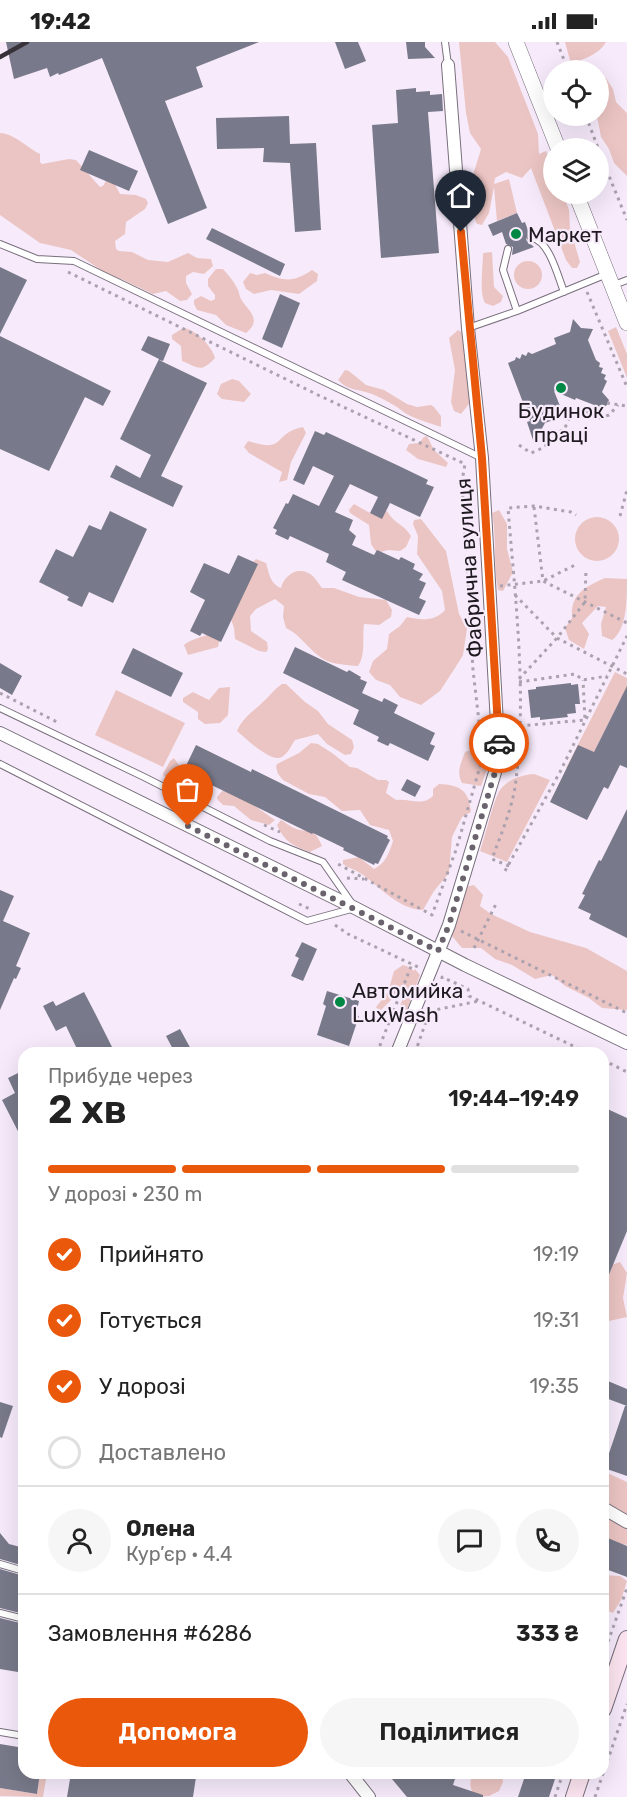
<!DOCTYPE html>
<html lang="uk">
<meta charset="utf-8">
<style>
:root{--surface:#fff;--page:#f6f6f6;--text:#222;--muted:#767676;--line:#e0e0e0;--accent:#ea580c}
body{margin:0;font-family:Rubik,sans-serif;background:var(--page);color:var(--text);height:100vh;display:flex;flex-direction:column;font-size:22px;white-space:nowrap}
*{box-sizing:border-box;margin:0}
p{font-size:20px;color:var(--muted)}
.icon{flex:none;width:33px;height:33px;fill:none;stroke:currentColor;stroke-width:2;stroke-linecap:round;stroke-linejoin:round}
.map{position:relative;flex:1;overflow:hidden}
.sheet{position:absolute;left:18px;top:1005px;width:591px;height:732px;display:flex;flex-direction:column;background:var(--surface);border-radius:18px;box-shadow:0 6px 24px #0002}
.sheet>*{flex:none}
.buttons{position:absolute;left:543px;top:18px;display:grid;gap:12px}
.buttons a{display:grid;place-items:center;width:66px;height:66px;border-radius:50%;background:var(--surface);box-shadow:0 6px 24px #0002;font-size:30px}
.pin{position:absolute;display:grid;place-items:center;width:51px;height:51px;color:#fff;margin:-62px -26px;border-radius:50% 50% 50% 0;rotate:-45deg;box-shadow:0 0 6px #0007}
.pin .icon{rotate:45deg}
.courier{position:absolute;display:grid;place-items:center;width:60px;height:60px;margin:-30px;border:4px solid #ea580c;border-radius:50%;background:#fff;color:#222;box-shadow:0 2px 8px #0007}
.head em{font-style:normal;font-weight:600}
.head div{display:flex;flex-direction:column-reverse}
.head{display:flex;align-items:center;justify-content:space-between;height:102px;padding:0 30px}
h1{font-size:39px;font-weight:600;line-height:45px}
.bar{display:grid;grid-template-columns:repeat(4,1fr);gap:9px 6px;align-content:center;height:72px;padding:0 30px}
.bar i{height:8px;border-radius:4px;background:var(--line)}
.bar .selected{background:var(--accent)}
.bar p{grid-column:span 4}
.line{display:flex;align-items:center;gap:15px;padding:0 30px;border-top:2px solid var(--line)}
.line div{flex:1}
.round{display:grid;place-items:center;flex:none;width:63px;height:63px;border-radius:32px;background:var(--page)}
ol{padding:0 30px;list-style:none}
li{display:flex;align-items:center;gap:18px;height:66px}
li p{margin-inline-start:auto}
li .icon{padding:6px;border-radius:50%;background:var(--accent);color:#fff;stroke-width:4}
li:last-child{color:var(--muted)}
li i{width:33px;height:33px;border:3px solid var(--line);border-radius:50%}
.cta{display:flex;gap:12px;margin-top:auto;padding:12px 30px}
.cta a{flex:1;height:69px;border-radius:36px;background:var(--accent);color:#fff;font-size:24px;font-weight:600;line-height:69px;text-align:center}
.cta a+a{background:var(--page);color:var(--text)}
.status{display:flex;justify-content:space-between;align-items:center;height:42px;padding:0 30px;background:var(--surface);direction:ltr}
.status svg{height:16px;fill:currentColor}
.map>svg:first-child{display:block}
.green{fill:#ebc5c3}
.building{fill:#78798a}
.lines{fill:none;stroke-linecap:round;stroke-linejoin:round}
.service-casing{stroke:#786e7c;stroke-width:8}
.minor-casing{stroke:#786e7c;stroke-width:14}
.tertiary-casing{stroke:#786e7c;stroke-width:16}
.secondary-casing{stroke:#786e7c;stroke-width:18}
.path{stroke:#aca2af;stroke-width:3;stroke-dasharray:3 4.5;stroke-linecap:butt}
.service{stroke:#fff;stroke-width:6}
.minor{stroke:#fff;stroke-width:12}
.tertiary{stroke:#fff;stroke-width:15}
.secondary{stroke:#fce5f0;stroke-width:16}
.rail{stroke:#373239;stroke-width:4.5}
.done{stroke:#6a636d;stroke-width:6;stroke-dasharray:0 10.8}
.route{stroke:#ea580c;stroke-width:8}
.poi-dot{fill:#084;stroke:#f7ebfb;stroke-width:2}
.labels{text-anchor:middle;dominant-baseline:central;stroke-width:4.5;stroke-linejoin:round;paint-order:stroke}
.poi-label{font-size:21px;fill:#1e1a20;stroke:#f7ebfb;text-anchor:start}
.street-label{font-size:21px;fill:#1e1a20;stroke:#f7ebfb}
</style>
<div class="status"><b>19:42</b><svg viewBox="0 0 49 12"><path d="M0 12V9h3v3zM5 12V6h3v6zM10 12V3h3v9zM15 12V0h3v12zM26 1h20v11H26zM47 4h2v5h-2z"/></svg></div>
<div class="map">
<svg width="627" height="1755" viewBox="0 0 627 1755">
<rect width="100%" height="100%" fill="#f7ebfb"/>
<path class="green" d="M459 0H495L508 15 538 92 539 112 546 109 553 127 554 152H563L569 168 570 186 580 220 577 226H572L566 218 531 126 522 136 506 130 495 136 494 142 509 137 517 171 497 179 494 145 489 171 482 183 477 182C464 150 472 138 481 107L470 91 466 71Z
M565 0H606C599 13 583 17 571 22Z
M599 34 606 36 613 47 616 60 627 71V134L614 121 609 107 601 95 597 74Z
M0 91C13 91 28 106 40 112V120L42 122 69 117 76 118 100 145 103 144 108 135H111L120 152 136 153 146 157 148 161 145 167 126 180 125 192 115 199 116 207 119 209 132 210 148 218 168 220 188 211 197 216 211 217 213 224 204 232 193 230 186 234V241L192 252 187 258 180 259 166 249 153 252 121 237 110 234 71 208 40 201 0 173Z
M492 210 494 245 503 254 501 260 493 264 485 261C479 251 483 224 483 211Z
M514 233a14 14 0 1 1 28 0a14 14 0 1 1-28 0Z
M216 227H223C227 232 234 239 237 246 239 249 239 252 240 255 246 268 264 276 246 291L226 283 216 273 197 268 194 262V258L201 254 211 259 215 257V253L208 244V237Z
M312 228 318 232 317 239 299 252 271 248 254 252 246 247 243 240 250 231 257 233 265 231C285 240 294 240 312 228Z
M616 285 627 312V336L608 289Z
M183 286C195 287 212 304 215 316 201 331 199 326 182 319L181 304 172 297V293Z
M458 288 466 293 472 350 469 362 461 372 454 369 451 360 455 328 449 296Z
M345 328 349 329 366 343 384 348 407 362 417 365 431 363 434 365 441 374V385C430 381 415 377 405 371 395 363 384 357 372 352 359 347 348 349 338 338Z
M232 337 239 339 251 352 244 360 222 357 217 352 221 342Z
M303 385 306 391 291 420 287 438 279 440 282 430 249 411 244 405 248 399C287 412 272 391 303 385Z
M427 394 434 408 448 421 446 425 418 417 406 408 409 402 419 401 424 395Z
M354 462 370 471 387 469C395 483 402 480 411 494L406 505 400 509 388 508 377 511 371 502 369 483 350 471 349 468Z
M499 468 507 482V507L513 530 503 549 498 548C493 523 497 497 492 471Z
M575 497a22 22 0 1 1 44 0a22 22 0 1 1-44 0Z
M421 477 446 509 459 572 467 587 463 613 455 626 440 649 421 663 400 655 390 643 376 638 369 630 373 619 387 607 389 592 400 584 407 575C421 578 434 580 445 568L442 549 417 512 418 494 413 482 414 478Z
M256 517 266 521C269 531 270 542 281 546 284 534 296 525 308 531 314 533 318 541 322 546H334L359 555 386 558 392 568 391 575 379 583 364 582C362 597 366 612 358 624 350 623 339 623 330 620 312 614 303 594 286 586L283 575 284 564 275 557 256 567 250 574 251 589 267 600 268 607 266 610 259 609 235 597 234 586 229 572 250 523Z
M605 536 627 537C627 557 627 588 612 598L602 594 601 582 606 565 598 564 582 581 589 592 584 607 569 598 565 586 572 576C570 552 585 545 605 536Z
M209 592 220 596 218 605 188 613 184 603C191 597 200 596 209 592Z
M615 630 627 636V659L621 656 582 734 566 726Z
M282 642H286L305 660 318 669 328 682 352 698 354 705 351 712 345 713 327 702 318 692 295 698C291 704 287 714 279 716 268 718 244 695 237 689 243 675 254 669 264 659 271 653 274 647 282 642Z
M230 645 228 673 220 681 205 682 198 677V670L183 660V656L193 650 209 658 219 646Z
M116 648 185 681 163 725 95 693Z
M311 701 318 702 332 711 350 725 357 726 378 738H386L389 740 386 751 396 758C411 756 421 765 433 754V747L439 742C460 743 469 748 471 770L462 775 452 795 449 831 434 849 423 868C397 867 380 844 360 831 354 827 348 826 343 822V818L359 815 374 827C386 821 389 811 393 799L389 788 370 783 360 768 342 769 325 755 309 752 283 738 278 732 276 725 277 722 299 711Z
M471 708 485 711 489 722 481 744 462 741C456 730 461 721 465 710Z
M174 716 185 732 202 740 208 745 205 751 187 747 165 735 163 732 170 719Z
M534 732 550 738 507 820 480 809C485 795 493 759 500 748 508 737 522 733 534 732Z
M222 749C235 748 264 771 275 778L269 783 251 778 234 764 223 763 217 757V755Z
M281 778C285 780 289 784 294 786 309 792 314 784 322 804L310 810C294 804 284 800 277 783Z
M474 843 483 853 480 864 491 872 530 890 586 906 627 929V968L602 966 589 956 565 944 552 933 535 937 512 923 495 917 481 906H462L451 893 461 846Z
M403 923 409 925 414 929 415 927 420 933 406 970 402 975 396 976 406 947 396 953 379 970 376 965 388 950 394 929Z
M620 1220 627 1231 623 1256 627 1275 609 1279 603 1288V1226Z
M603 1429 627 1440V1503L603 1499Z
M603 1533 620 1534 627 1539 621 1558 613 1571 603 1567Z
M40 1731H47L43 1755 0 1754V1746L37 1752Z
M473 1731H502L503 1740 499 1749 489 1754 477 1755C469 1748 469 1740 473 1731Z"/>
<path class="building" d="M6 0H259L196 25 203 45 165 59 207 166 168 182 102 16 59 33 58 31 50 35 47 26 14 37Z
M335 0H358L366 19 345 27Z
M406 0H425V5L435 16 408 17Z
M416 46V50L430 49V53L442 52 443 69 428 70 439 211 381 216 372 83 398 81 396 48Z
M289 74 290 102 316 101 321 188 295 190 290 121 263 120 264 106 217 107 216 76Z
M89 108 138 129 129 149 80 128Z
M517 171 522 181 525 180 529 191 526 198 534 205 512 213 513 205 506 202 502 190 493 194 488 183Z
M212 186 285 222 280 234 206 197Z
M0 225 27 238 0 292Z
M280 252 300 261 282 306 262 297Z
M573 277 581 286 593 287 588 298 596 318 600 321 599 325 603 326 601 331 606 333 604 337 607 339 602 350 609 358 607 363 602 366 576 356 575 358 554 349 564 374 545 381 534 401 527 380 530 379 508 321 515 318 516 315 520 317 522 312 526 314 528 310 532 312 556 302 554 296 570 290Z
M0 294 111 349 103 364 85 355 49 429 0 407Z
M148 294 170 302 163 319 159 318 207 341 161 434 183 444 173 465 110 435 116 423 140 436 151 413 120 397 159 317 141 308Z
M315 389 324 393 326 390 399 424 428 438 426 442 434 445 420 475 390 461 382 477 370 471 378 455 350 442 335 470 353 478 349 488 356 494 352 503 374 513 377 508 399 518 401 515 415 522 413 527 423 532 419 538 426 541 419 556 426 559 419 573 342 538 346 530 326 520 329 512 290 494 288 498 275 492 277 488 273 486 286 461 288 462 293 452 319 464 334 434 313 424 304 443 293 438Z
M110 469 147 487 113 561 89 550 82 565 67 558 69 555 39 540 56 507 73 515 89 483 101 488Z
M238 513 258 522 221 600 202 591 200 594 190 589 205 558 190 550 204 521 229 532Z
M295 605 347 630 349 628 361 635 360 637 367 640 362 651 382 660 384 656 398 663 394 671 435 691 430 702 435 704 428 719 390 701 388 704 377 699 379 695 353 682 359 668 283 631Z
M133 606 183 631 171 655 121 631Z
M0 621 22 634 12 653 0 646Z
M571 641V643L578 642 580 662H575L576 671 567 672 568 675 540 678V675L531 676 528 648 536 647V645Z
M627 644V726L620 723 608 747 604 745 587 778 550 760 578 703 594 710Z
M196 703 251 730 252 727 388 794 387 796 390 798 378 822 375 821 374 823 343 808 344 806 313 791 312 792 189 732 184 728Z
M407 737 421 744 415 755 401 748Z
M627 767V896L589 877 591 872 578 866 585 853 582 852 599 818 601 819Z
M0 848 14 854 3 879 30 891 16 924 21 926 16 937 14 936 0 968Z
M302 900 317 907 303 939 291 934 299 916 295 914Z
M327 949 359 959 356 973 359 974 349 1004 317 993 326 964 323 962Z
M84 950 97 975 115 1011H79L66 984 56 989 43 964 53 959 56 964Z
M180 987 193 1011H175L166 994Z
M20 1030 24 1037V1101L2 1058 15 1051 8 1036Z
M603 1065 627 1076V1189L603 1247Z
M603 1337 627 1347V1364L603 1355Z
M0 1360 13 1364 2 1396 0 1395Z
M625 1364H627V1434L604 1426Z
M0 1491 9 1502 24 1506V1524L0 1517Z
M603 1494 627 1504V1535L603 1526Z
M0 1527 24 1534V1572L0 1566Z
M0 1576 24 1582V1631L0 1627Z
M0 1702 24 1706V1731H40L37 1752 0 1746Z
M71 1731H174L196 1735 193 1755H67Z
M387 1731H457L453 1743 483 1753V1755H407Z
M526 1731H557L549 1755H518Z"/>
<g class="lines">
<g class="service-casing">
<path id="service" d="M445 0 448 23
M531 196C549 197 558 235 564 250
M0 202 37 217 74 219 482 416
M508 207 503 228 517 269
M614 243 627 238
M468 286 517 269 607 232
M0 666 144 735 270 799 323 820 355 866 307 879 0 722
M0 1522 24 1529
M0 1571 24 1577
M0 1690 24 1694"/>
</g>
<g class="minor-casing">
<path id="minor" d="M0 691 355 866 465 923 627 1001
M397 1011 449 883 499 717 482 416 468 286 448 23
M603 1466 627 1480
M350 1731 369 1755"/>
</g>
<g class="tertiary-casing">
<path id="tertiary" d="M516 0 558 106
M576 152 627 281"/>
</g>
<g class="secondary-casing">
<path id="secondary" d="M603 1667 627 1597
M574 1755 582 1731"/>
</g>
<path class="path" d="M557 0 568 28
M586 74 598 106
M598 107 627 178
M68 230 318 353 465 422 462 439 473 628 483 714 456 808 432 873 338 822
M587 250 627 345
M607 361 627 364
M519 403 531 411 545 405 552 392 564 388 571 372 583 368 600 376 609 373 618 363
M534 465 543 539 627 581
M620 474 627 448
M500 544 543 539 577 522
M515 553 557 596 627 632
M519 637 557 596 585 560 586 527
M519 640 575 632 583 638 607 634
M0 651 57 680
M520 684 585 678 583 638
M264 783 280 790
M509 824 492 817C501 792 513 765 516 738 527 650 515 554 508 466L534 464 571 470 576 473
M505 829 560 730 627 594
M347 836 364 837
M299 862 312 868
M335 883 348 892 420 926
M461 889 627 971
M474 906 497 860
M442 937V935L468 947 469 954 588 1011
M430 969 479 959
M377 1011 412 922
M415 1011 430 968
M603 1018 627 1030
M603 1614 627 1546
M555 1755 563 1731
M595 1755 627 1662"/>
<use href="#service" class="service"/>
<use href="#minor" class="minor"/>
<use href="#tertiary" class="tertiary"/>
<use href="#secondary" class="secondary"/>
<path class="rail" d="M0 15 27 0"/>
</g>
<g class="lines">
<path class="done" d="M188 784 438 909 449 883 499 717V701"/>
<path class="route" d="M461 190 482 416 499 701"/>
</g>
<g class="poi-dot">
<circle cx="516" cy="192" r="6"/>
<circle cx="561" cy="346" r="6"/>
<circle cx="340" cy="960" r="6"/>
</g>
<g class="labels">
<g class="poi-label">
<text x="528" y="192">Маркет</text>
<text x="561" y="368" text-anchor="middle">Будинок<tspan x="561" dy="24">праці</tspan></text>
<text x="352" y="948">Автомийка<tspan x="352" dy="24">LuxWash</tspan></text>
</g>
<g class="street-label">
<text transform="translate(469 526) rotate(-94)">Фабрична вулиця</text>
</g>
</g>
</svg>
<div class="buttons">
<a><svg class="icon" aria-label="locate" viewBox="0 0 24 24"><circle cx="12" cy="12" r="6"/><path d="M12 2v4M12 18v4M2 12h4M18 12h4"/></svg></a>
<a><svg class="icon" aria-label="layers" viewBox="0 0 24 24"><path d="M12 4l9 5-9 5-9-5zM3 14l9 5 9-5"/></svg></a>
</div>
<div class="pin" style="left:188px;top:784px;background:#ea580c"><svg class="icon" aria-label="bag" viewBox="0 0 24 24"><path d="M5 8h14l-1 12H6zM9 8a3 3 0 0 1 6 0"/></svg></div>
<div class="pin" style="left:461px;top:190px;background:#1f2937"><svg class="icon" aria-label="home" viewBox="0 0 24 24"><path d="M3 11l9-7 9 7M6 9v11h12V9"/></svg></div>
<div class="courier" style="left:499px;top:701px"><svg class="icon" aria-label="car" viewBox="0 0 24 24"><path d="M5 17H2v-5l4-1 3-4h7l3 4 3 1v5h-3M9 17h6M6 11h13"/><circle cx="7" cy="17" r="2"/><circle cx="17" cy="17" r="2"/></svg></div>
<section class="sheet">
<div class="head"><div><h1>2 хв</h1><p>Прибуде через</p></div><em>19:44–19:49</em></div>
<div class="bar"><i class="selected"></i><i class="selected"></i><i class="selected"></i><i></i><p>У дорозі · 230 m</p></div>
<ol>
<li><svg class="icon" aria-label="check" viewBox="0 0 24 24"><path d="M5 12l5 5 9-10"/></svg>Прийнято<p>19:19</p></li>
<li><svg class="icon" aria-label="check" viewBox="0 0 24 24"><path d="M5 12l5 5 9-10"/></svg>Готується<p>19:31</p></li>
<li><svg class="icon" aria-label="check" viewBox="0 0 24 24"><path d="M5 12l5 5 9-10"/></svg>У дорозі<p>19:35</p></li>
<li><i></i>Доставлено</li>
</ol>
<div class="line" style="height:108px"><a class="round"><svg class="icon" aria-label="person" viewBox="0 0 24 24"><circle cx="12" cy="8" r="4"/><path d="M4 21q1-7 8-7t8 7"/></svg></a><div><b>Олена</b><p>Кур’єр · 4.4</p></div><a class="round"><svg class="icon" aria-label="chat" viewBox="0 0 24 24"><path d="M4 5h16v11H9l-5 4z"/></svg></a><a class="round"><svg class="icon" aria-label="phone" viewBox="0 0 24 24"><path d="M5 4h4l2 5-3 2q2 4 5 5l2-3 5 2v4C11 20 4 13 5 4z"/></svg></a></div>
<div class="line" style="height:78px"><div>Замовлення #6286</div><b>333 ₴</b></div>
<div class="cta"><a>Допомога</a><a>Поділитися</a></div>
</section>
</div>
